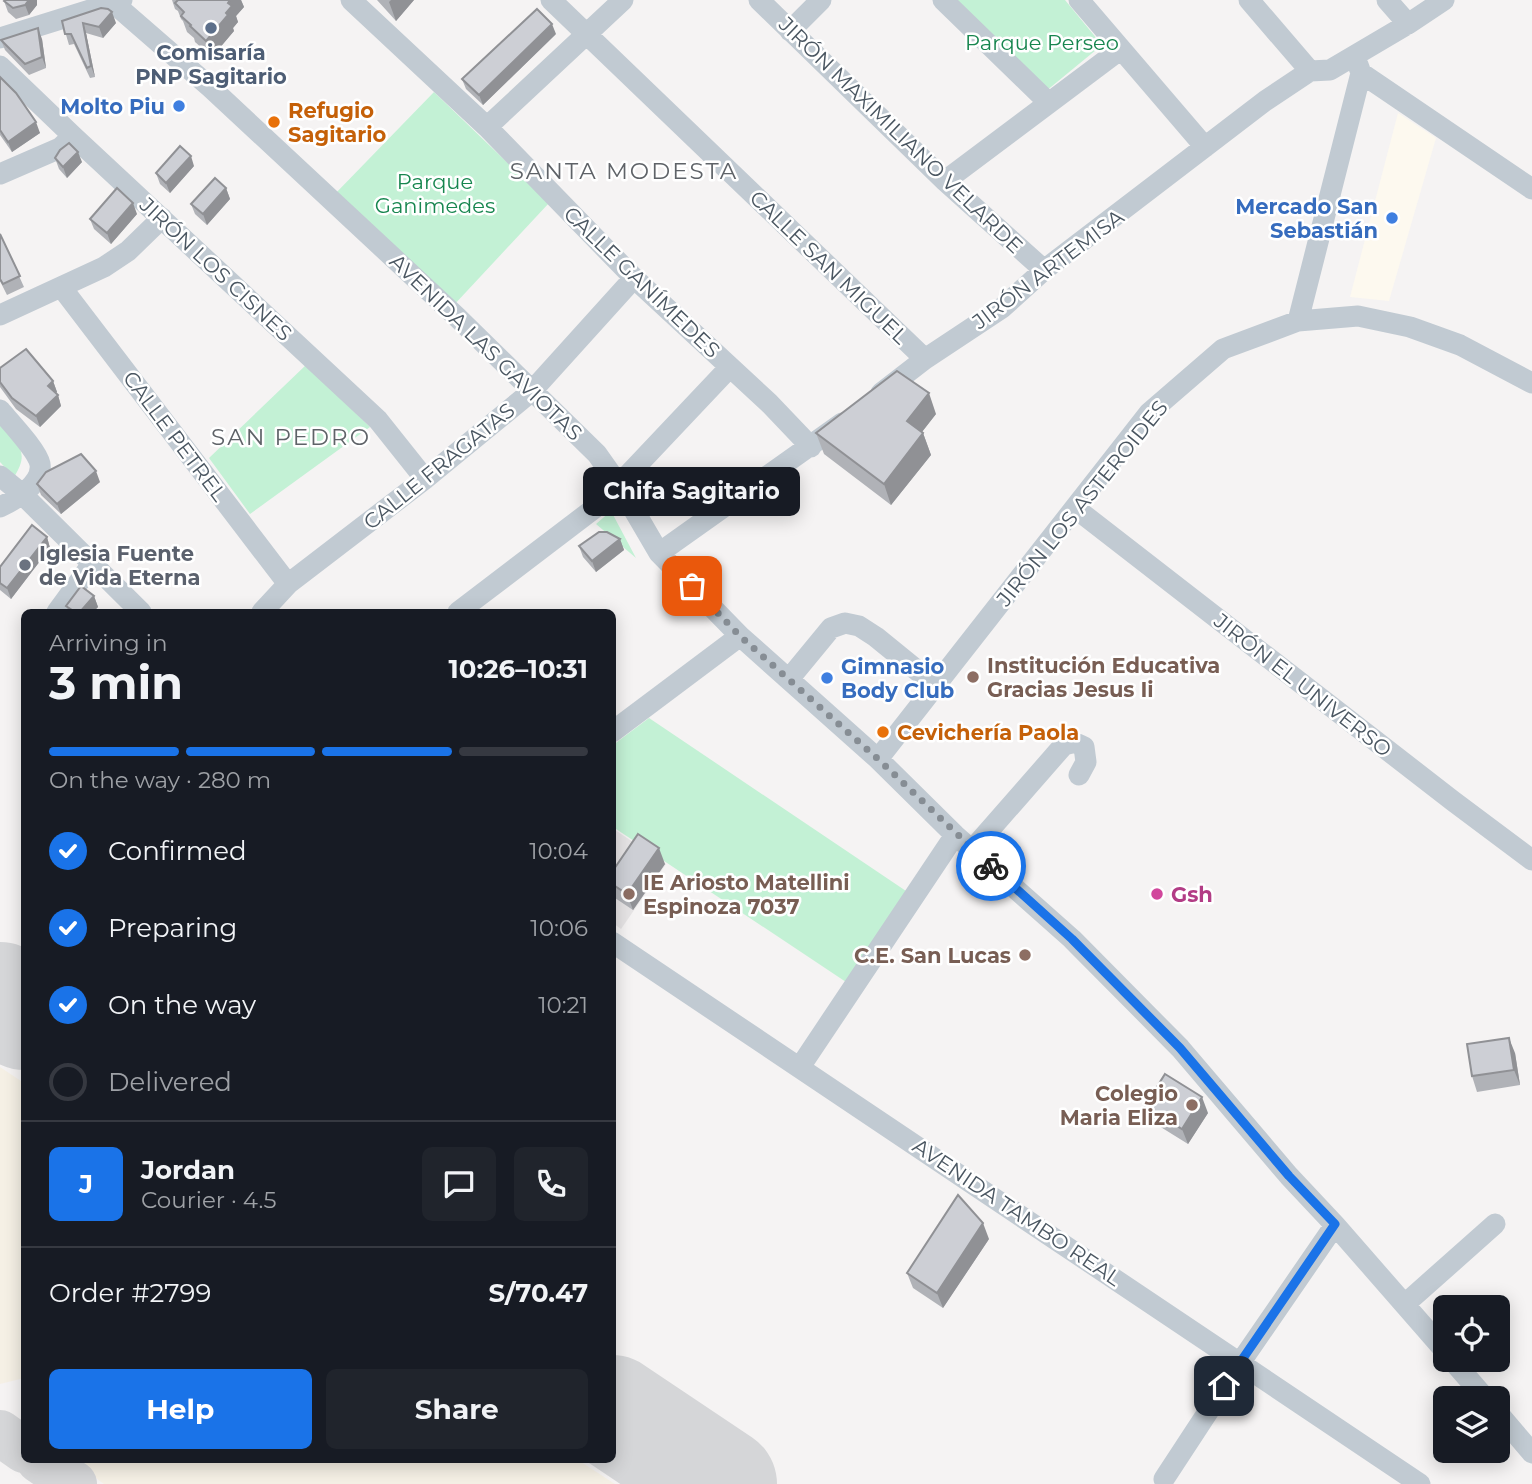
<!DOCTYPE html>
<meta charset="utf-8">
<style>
:root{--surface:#171b24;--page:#20242c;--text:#f1f3f6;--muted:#9ea1a6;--line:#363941;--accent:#1a73e8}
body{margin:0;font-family:Montserrat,sans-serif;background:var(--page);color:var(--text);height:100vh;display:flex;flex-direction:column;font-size:26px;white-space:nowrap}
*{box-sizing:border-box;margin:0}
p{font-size:23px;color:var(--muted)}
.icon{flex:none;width:38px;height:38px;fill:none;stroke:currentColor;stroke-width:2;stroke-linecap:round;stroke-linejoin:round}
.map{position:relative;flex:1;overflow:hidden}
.details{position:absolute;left:21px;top:609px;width:595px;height:854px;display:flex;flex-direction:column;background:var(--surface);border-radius:10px;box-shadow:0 4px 18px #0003}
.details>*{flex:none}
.controls{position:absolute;left:1433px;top:1295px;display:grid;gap:14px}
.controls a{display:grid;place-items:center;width:77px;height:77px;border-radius:10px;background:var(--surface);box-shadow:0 4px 18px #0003;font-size:35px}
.pin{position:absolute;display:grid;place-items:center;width:60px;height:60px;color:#fff;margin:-30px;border-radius:14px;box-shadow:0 4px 10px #0006}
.courier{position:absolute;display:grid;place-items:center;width:70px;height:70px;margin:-35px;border:5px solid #1a73e8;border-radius:50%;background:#fff;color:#222;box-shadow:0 2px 9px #0007}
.bubble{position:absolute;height:49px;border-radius:10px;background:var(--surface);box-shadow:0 4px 18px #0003;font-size:23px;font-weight:700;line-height:49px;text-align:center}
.overview em{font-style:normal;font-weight:700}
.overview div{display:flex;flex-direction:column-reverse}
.overview{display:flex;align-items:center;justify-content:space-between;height:119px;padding:0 28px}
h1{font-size:46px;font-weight:700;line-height:52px}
.bar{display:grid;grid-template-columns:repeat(4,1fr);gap:10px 7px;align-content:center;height:84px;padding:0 28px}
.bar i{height:9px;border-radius:5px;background:var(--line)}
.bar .selected{background:var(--accent)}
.bar p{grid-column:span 4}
.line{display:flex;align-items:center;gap:18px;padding:0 28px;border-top:2px solid var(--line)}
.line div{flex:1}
.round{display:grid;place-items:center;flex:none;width:74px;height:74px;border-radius:10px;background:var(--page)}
ol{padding:0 28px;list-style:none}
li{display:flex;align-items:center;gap:21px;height:77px}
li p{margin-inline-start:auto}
li .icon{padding:7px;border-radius:50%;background:var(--accent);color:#fff;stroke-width:4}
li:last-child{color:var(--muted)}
li i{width:38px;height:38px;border:4px solid var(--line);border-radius:50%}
.cta{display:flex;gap:14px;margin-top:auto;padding:14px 28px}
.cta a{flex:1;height:80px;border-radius:10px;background:var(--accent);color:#fff;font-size:28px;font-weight:700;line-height:80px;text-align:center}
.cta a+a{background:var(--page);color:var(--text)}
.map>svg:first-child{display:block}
.commercial{fill:#fdf9ef}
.education{fill:#e6e4e5}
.green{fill:#c3f1d5}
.sand{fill:#f5f0e5}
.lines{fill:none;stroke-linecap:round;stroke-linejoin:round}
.taxiway{stroke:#d5d6d8;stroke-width:46}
.runway{stroke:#d5d6d8;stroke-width:112}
.minor{stroke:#c1cad2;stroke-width:21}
.wall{fill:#b0b2b7}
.shaded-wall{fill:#909195}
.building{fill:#cdcfd5;stroke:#909195;stroke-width:2}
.done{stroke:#868d94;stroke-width:7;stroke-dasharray:0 12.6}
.route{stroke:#1a73e8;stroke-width:9}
.service-dot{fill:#5c6f8a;stroke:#fff;stroke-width:2.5}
.shop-dot{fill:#3f7fe0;stroke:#fff;stroke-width:2.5}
.food-dot{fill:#e8710a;stroke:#fff;stroke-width:2.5}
.worship-dot{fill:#6b7280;stroke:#fff;stroke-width:2.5}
.education-dot{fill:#8d6e63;stroke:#fff;stroke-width:2.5}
.hotel-dot{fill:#d1479c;stroke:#fff;stroke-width:2.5}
.labels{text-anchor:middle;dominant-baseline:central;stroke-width:5;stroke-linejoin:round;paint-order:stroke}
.park-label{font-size:21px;fill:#17864f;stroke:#fff}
.service-label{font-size:21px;font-weight:bold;fill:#4e5e75;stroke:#fff}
.shop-label{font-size:21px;font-weight:bold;fill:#366cbe;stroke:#fff;text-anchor:end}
.food-label{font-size:21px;font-weight:bold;fill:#c56008;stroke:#fff;text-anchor:start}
.street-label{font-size:21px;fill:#4a5661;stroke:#fff}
.worship-label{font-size:21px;font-weight:bold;fill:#5b616d;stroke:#fff;text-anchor:start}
.education-label{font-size:21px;font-weight:bold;fill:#785e54;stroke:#fff;text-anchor:start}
.hotel-label{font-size:21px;font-weight:bold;fill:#b23c85;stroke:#fff;text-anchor:start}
.neighbourhood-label{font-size:23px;letter-spacing:2px;fill:#5f6368;stroke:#fff}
</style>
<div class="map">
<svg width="1532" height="1484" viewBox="0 0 1532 1484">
<rect width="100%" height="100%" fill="#f5f3f3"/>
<path class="commercial" d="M1398 113 1436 138 1389 301 1350 297Z"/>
<path class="education" d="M612 828 666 864 621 929 613 923Z"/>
<path class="green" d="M945 0H1065L1102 45 1040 96Z
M434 92 549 203 453 306 333 196Z
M306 365 370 427 250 514 209 458Z
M0 423C17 443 31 451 14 477L0 462Z
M611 511 636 558 596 524Z
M649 718 909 893 849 984 613 827V745Z"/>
<path class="sand" d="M0 1067 24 1083V1378L0 1384Z
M83 1460H578L615 1484H104L93 1476Z"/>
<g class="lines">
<path class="taxiway" d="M0 1433 24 1450
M39 1460 74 1484"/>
<path class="runway" d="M0 998 24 1014
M612 1411 721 1484"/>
<path class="minor" d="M110 0 210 87 458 318 597 454 621 488 659 553 740 636 878 759 955 835 1072 939 1180 1048 1289 1176 1335 1225 1446 1352
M351 0 487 127 634 278 769 403 811 447
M551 0 925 359
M759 0 945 181 1044 270
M943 0 1049 103
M1079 0 1205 147
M1249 0 1310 71
M1387 0 1408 24
M790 31 821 0
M0 38 122 0
M1357 62 1361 73 1532 189
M0 66 73 136 378 420 425 479
M487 127 623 0
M0 174 60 148 73 136
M945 181 1121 49
M62 288 288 584
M0 315 104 267 128 251 162 218
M1298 321 1361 73
M881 393 925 359 1002 308 1044 270 1265 101 1310 71 1330 70 1408 24 1444 0
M0 410C10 422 37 450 40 464 43 484 15 500 0 507
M0 476 22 494 141 612
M1075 508 1453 801 1532 860
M659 553 842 423
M57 612 92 564
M262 612 288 584 425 479 531 392 634 278
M458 612 621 488 627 476 730 367
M789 679 831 628 845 623 859 626 876 637 935 685
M612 732 740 636
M878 759 1149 413 1223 349 1298 321 1358 316 1410 327 1460 345 1532 383
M972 850 1063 746C1072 742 1076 742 1084 747L1086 762 1079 775
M612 942 1420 1484
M800 1067 955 835
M1405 1304 1495 1224
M1452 1360 1485 1398
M1498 1413 1532 1453
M1164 1479 1240 1363 1335 1225"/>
</g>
<path class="wall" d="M5 0H37V5L29 15 16 19 8 12 4 1Z
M172 0H241L244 7 236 16 238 22 233 28 234 31 212 57 195 42 194 38 187 32 183 21 181 19 178 11 175 9Z
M377 0H414L396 21Z
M62 21 116 23 103 38 86 33 95 77 90 78 74 44 69 45Z
M556 34 483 105 466 89 462 79Z
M42 39 46 68 29 75 5 50 1 40Z
M0 77 40 133 12 152 0 135Z
M55 158 82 162 67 178 59 169Z
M194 166 170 193 160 184 156 173Z
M226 188 230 199 207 225 195 214 191 204Z
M137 214 111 244 94 229 90 219Z
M0 234 24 287 7 295 0 281Z
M0 368 53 381 57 392 55 393 58 395 61 406 40 427 16 409 0 387Z
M936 414 922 432 923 433 931 455 891 505 824 454 816 433Z
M100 482 61 514 41 495 37 484Z
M47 537 50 548 11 599 0 590V567Z
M620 539 624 550 596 572 583 557 579 546Z
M94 596 98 607 93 612H69L66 606Z
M665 864 633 910 612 896V872Z
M1515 1053 1520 1085 1477 1092 1472 1076Z
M1145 1106 1208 1113 1188 1144 1151 1121Z
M989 1239 943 1308 913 1288 907 1273Z"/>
<path class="shaded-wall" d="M29 0H37V5L29 15 25 5Z
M230 0H241L244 7 236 16 238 22 233 28 234 31 212 57 206 41 226 13 228 3Z
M391 0H414L396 21 389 2Z
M112 12 116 23 103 38 99 27Z
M83 23 86 33 95 77 91 66Z
M552 24 556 34 483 105 479 95Z
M38 28 42 39 46 68 42 57Z
M36 122 40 133 12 152 8 142Z
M78 152 82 162 67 178 63 167Z
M191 156 194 166 170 193 166 183Z
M226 188 230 199 207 225 203 214Z
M133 203 137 214 111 244 107 233Z
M53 381 57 392 52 397 48 386Z
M929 393 936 414 914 442 907 421Z
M58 395 61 406 40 427 36 416Z
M923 433 931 455 891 505 884 484Z
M96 471 100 482 61 514 57 504Z
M47 537 50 548 11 599 7 588Z
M620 539 624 550 596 572 592 561Z
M94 596 98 607 93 612H80Z
M659 848 665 864 633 910 627 894Z
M1509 1038 1515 1053 1520 1085 1514 1070Z
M1202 1097 1208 1113 1188 1144 1182 1129Z
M983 1223 989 1239 943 1308 937 1293Z"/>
<path class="building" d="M5 0H29L25 5 13 8 4 1Z
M178 0H230L228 3 232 6 226 13 228 15 206 41 190 26 191 25 181 16 184 12 175 3Z
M101 8 108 9 112 12 99 27 83 23 91 66 87 68 71 34H65L62 21Z
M537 9 552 24 479 95 462 79Z
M38 28 42 57 25 64 1 40Z
M0 77 16 93 36 122 8 142 0 130Z
M69 143 78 152 63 167 55 158 60 150Z
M180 146 191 156 166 183 156 173Z
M215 178 226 188 203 214 191 204Z
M117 188 133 203 107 233 90 219Z
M0 234 20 276 3 284 0 279Z
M26 349 53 381 48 386 58 395 36 416 12 398 0 382V368Z
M897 371 929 393 907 421 923 433 884 484 816 433Z
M81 454 96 471 57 504 37 484 46 472Z
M32 525 47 537 7 588 0 583V567Z
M599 532H607L620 539 592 561 579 546Z
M81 586 94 596 80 612H75L66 606Z
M638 834 659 848 627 894 612 884V872Z
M1509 1038 1514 1070 1472 1076 1467 1044Z
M1165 1074 1202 1097 1182 1129 1145 1106Z
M958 1195 983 1223 937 1293 907 1273Z"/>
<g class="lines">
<path class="done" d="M692 586 740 636 878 759 991 866"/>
<path class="route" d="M991 866 1072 939 1180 1048 1289 1176 1335 1224 1224 1386"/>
</g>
<circle class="service-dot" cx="211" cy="28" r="7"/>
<g class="shop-dot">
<circle cx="179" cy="106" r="7"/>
<circle cx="1392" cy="218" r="7"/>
<circle cx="827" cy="678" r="7"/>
</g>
<g class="food-dot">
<circle cx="274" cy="122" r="7"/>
<circle cx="883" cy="732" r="7"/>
</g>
<circle class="worship-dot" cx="25" cy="565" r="7"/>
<g class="education-dot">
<circle cx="973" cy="677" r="7"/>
<circle cx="629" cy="894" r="7"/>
<circle cx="1025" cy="955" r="7"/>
<circle cx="1192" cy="1105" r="7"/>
</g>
<circle class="hotel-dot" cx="1157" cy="894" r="7"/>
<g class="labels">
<g class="park-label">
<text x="1042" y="42">Parque Perseo</text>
<text x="435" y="181">Parque<tspan x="435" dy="24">Ganimedes</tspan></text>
</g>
<g class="service-label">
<text x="211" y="52">Comisaría<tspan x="211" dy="24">PNP Sagitario</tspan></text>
</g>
<g class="shop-label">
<text x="165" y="106">Molto Piu</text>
<text x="1378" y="206">Mercado San<tspan x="1378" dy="24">Sebastián</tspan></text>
<text x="841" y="666" text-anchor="start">Gimnasio<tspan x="841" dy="24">Body Club</tspan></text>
</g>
<g class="food-label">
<text x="288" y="110">Refugio<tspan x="288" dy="24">Sagitario</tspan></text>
<text x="897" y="732">Cevichería Paola</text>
</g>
<g class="street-label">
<text transform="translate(901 135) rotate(44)">JIRÓN MAXIMILIANO VELARDE</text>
<text transform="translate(829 267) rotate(44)">CALLE SAN MIGUEL</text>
<text transform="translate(216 269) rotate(43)">JIRÓN LOS CISNES</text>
<text transform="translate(1048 269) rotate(-37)">JIRÓN ARTEMISA</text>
<text transform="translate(642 282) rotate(44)">CALLE GANÍMEDES</text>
<text transform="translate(486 347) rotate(44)">AVENIDA LAS GAVIOTAS</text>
<text transform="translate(175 436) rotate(53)">CALLE PETREL</text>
<text transform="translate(439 466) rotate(-39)">CALLE FRAGATAS</text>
<text transform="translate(1082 503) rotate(-51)">JIRÓN LOS ASTEROIDES</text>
<text transform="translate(1303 685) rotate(38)">JIRÓN EL UNIVERSO</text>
<text transform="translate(1017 1212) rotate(34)">AVENIDA TAMBO REAL</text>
</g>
<g class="worship-label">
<text x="39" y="553">Iglesia Fuente<tspan x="39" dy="24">de Vida Eterna</tspan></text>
</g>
<g class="education-label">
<text x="987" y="665">Institución Educativa<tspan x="987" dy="24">Gracias Jesus Ii</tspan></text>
<text x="643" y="882">IE Ariosto Matellini<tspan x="643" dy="24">Espinoza 7037</tspan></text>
<text x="1011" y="955" text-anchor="end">C.E. San Lucas</text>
<text x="1178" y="1093" text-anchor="end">Colegio<tspan x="1178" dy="24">Maria Eliza</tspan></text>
</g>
<g class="hotel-label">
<text x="1171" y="894">Gsh</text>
</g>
<g class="neighbourhood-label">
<text x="624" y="171">SANTA MODESTA</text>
<text x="291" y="437">SAN PEDRO</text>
</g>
</g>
</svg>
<div class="controls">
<a><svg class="icon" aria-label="locate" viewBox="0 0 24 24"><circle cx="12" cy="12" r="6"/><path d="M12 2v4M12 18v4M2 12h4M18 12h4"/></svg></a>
<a><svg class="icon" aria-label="layers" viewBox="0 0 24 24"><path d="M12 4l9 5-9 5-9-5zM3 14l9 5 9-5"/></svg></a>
</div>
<div class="pin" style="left:692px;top:586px;background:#ea580c"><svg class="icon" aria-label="bag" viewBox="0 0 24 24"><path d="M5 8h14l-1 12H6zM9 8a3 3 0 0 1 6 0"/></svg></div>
<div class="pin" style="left:1224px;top:1386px;background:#1f2937"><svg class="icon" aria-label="home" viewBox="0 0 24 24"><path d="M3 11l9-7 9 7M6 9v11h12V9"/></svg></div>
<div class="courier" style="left:991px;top:866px"><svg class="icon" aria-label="bike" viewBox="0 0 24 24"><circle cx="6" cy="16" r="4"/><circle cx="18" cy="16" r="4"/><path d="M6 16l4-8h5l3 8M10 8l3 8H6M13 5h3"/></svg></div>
<div class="bubble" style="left:583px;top:467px;width:217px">Chifa Sagitario</div>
<section class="details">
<div class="overview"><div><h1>3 min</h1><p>Arriving in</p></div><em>10:26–10:31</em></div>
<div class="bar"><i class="selected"></i><i class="selected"></i><i class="selected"></i><i></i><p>On the way · 280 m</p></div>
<ol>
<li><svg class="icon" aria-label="check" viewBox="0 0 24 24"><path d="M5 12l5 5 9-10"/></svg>Confirmed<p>10:04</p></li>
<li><svg class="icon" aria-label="check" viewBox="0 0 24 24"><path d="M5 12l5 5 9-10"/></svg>Preparing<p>10:06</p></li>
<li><svg class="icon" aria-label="check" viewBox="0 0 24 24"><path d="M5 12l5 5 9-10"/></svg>On the way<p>10:21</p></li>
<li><i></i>Delivered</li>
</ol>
<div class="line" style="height:126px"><b class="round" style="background:var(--accent);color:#fff">J</b><div><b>Jordan</b><p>Courier · 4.5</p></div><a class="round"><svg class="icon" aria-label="chat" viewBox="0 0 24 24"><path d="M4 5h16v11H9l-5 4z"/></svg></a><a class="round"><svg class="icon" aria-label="phone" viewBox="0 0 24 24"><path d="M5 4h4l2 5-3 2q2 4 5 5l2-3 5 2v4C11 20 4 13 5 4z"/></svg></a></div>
<div class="line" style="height:91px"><div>Order #2799</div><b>S/70.47</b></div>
<div class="cta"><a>Help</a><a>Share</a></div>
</section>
</div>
